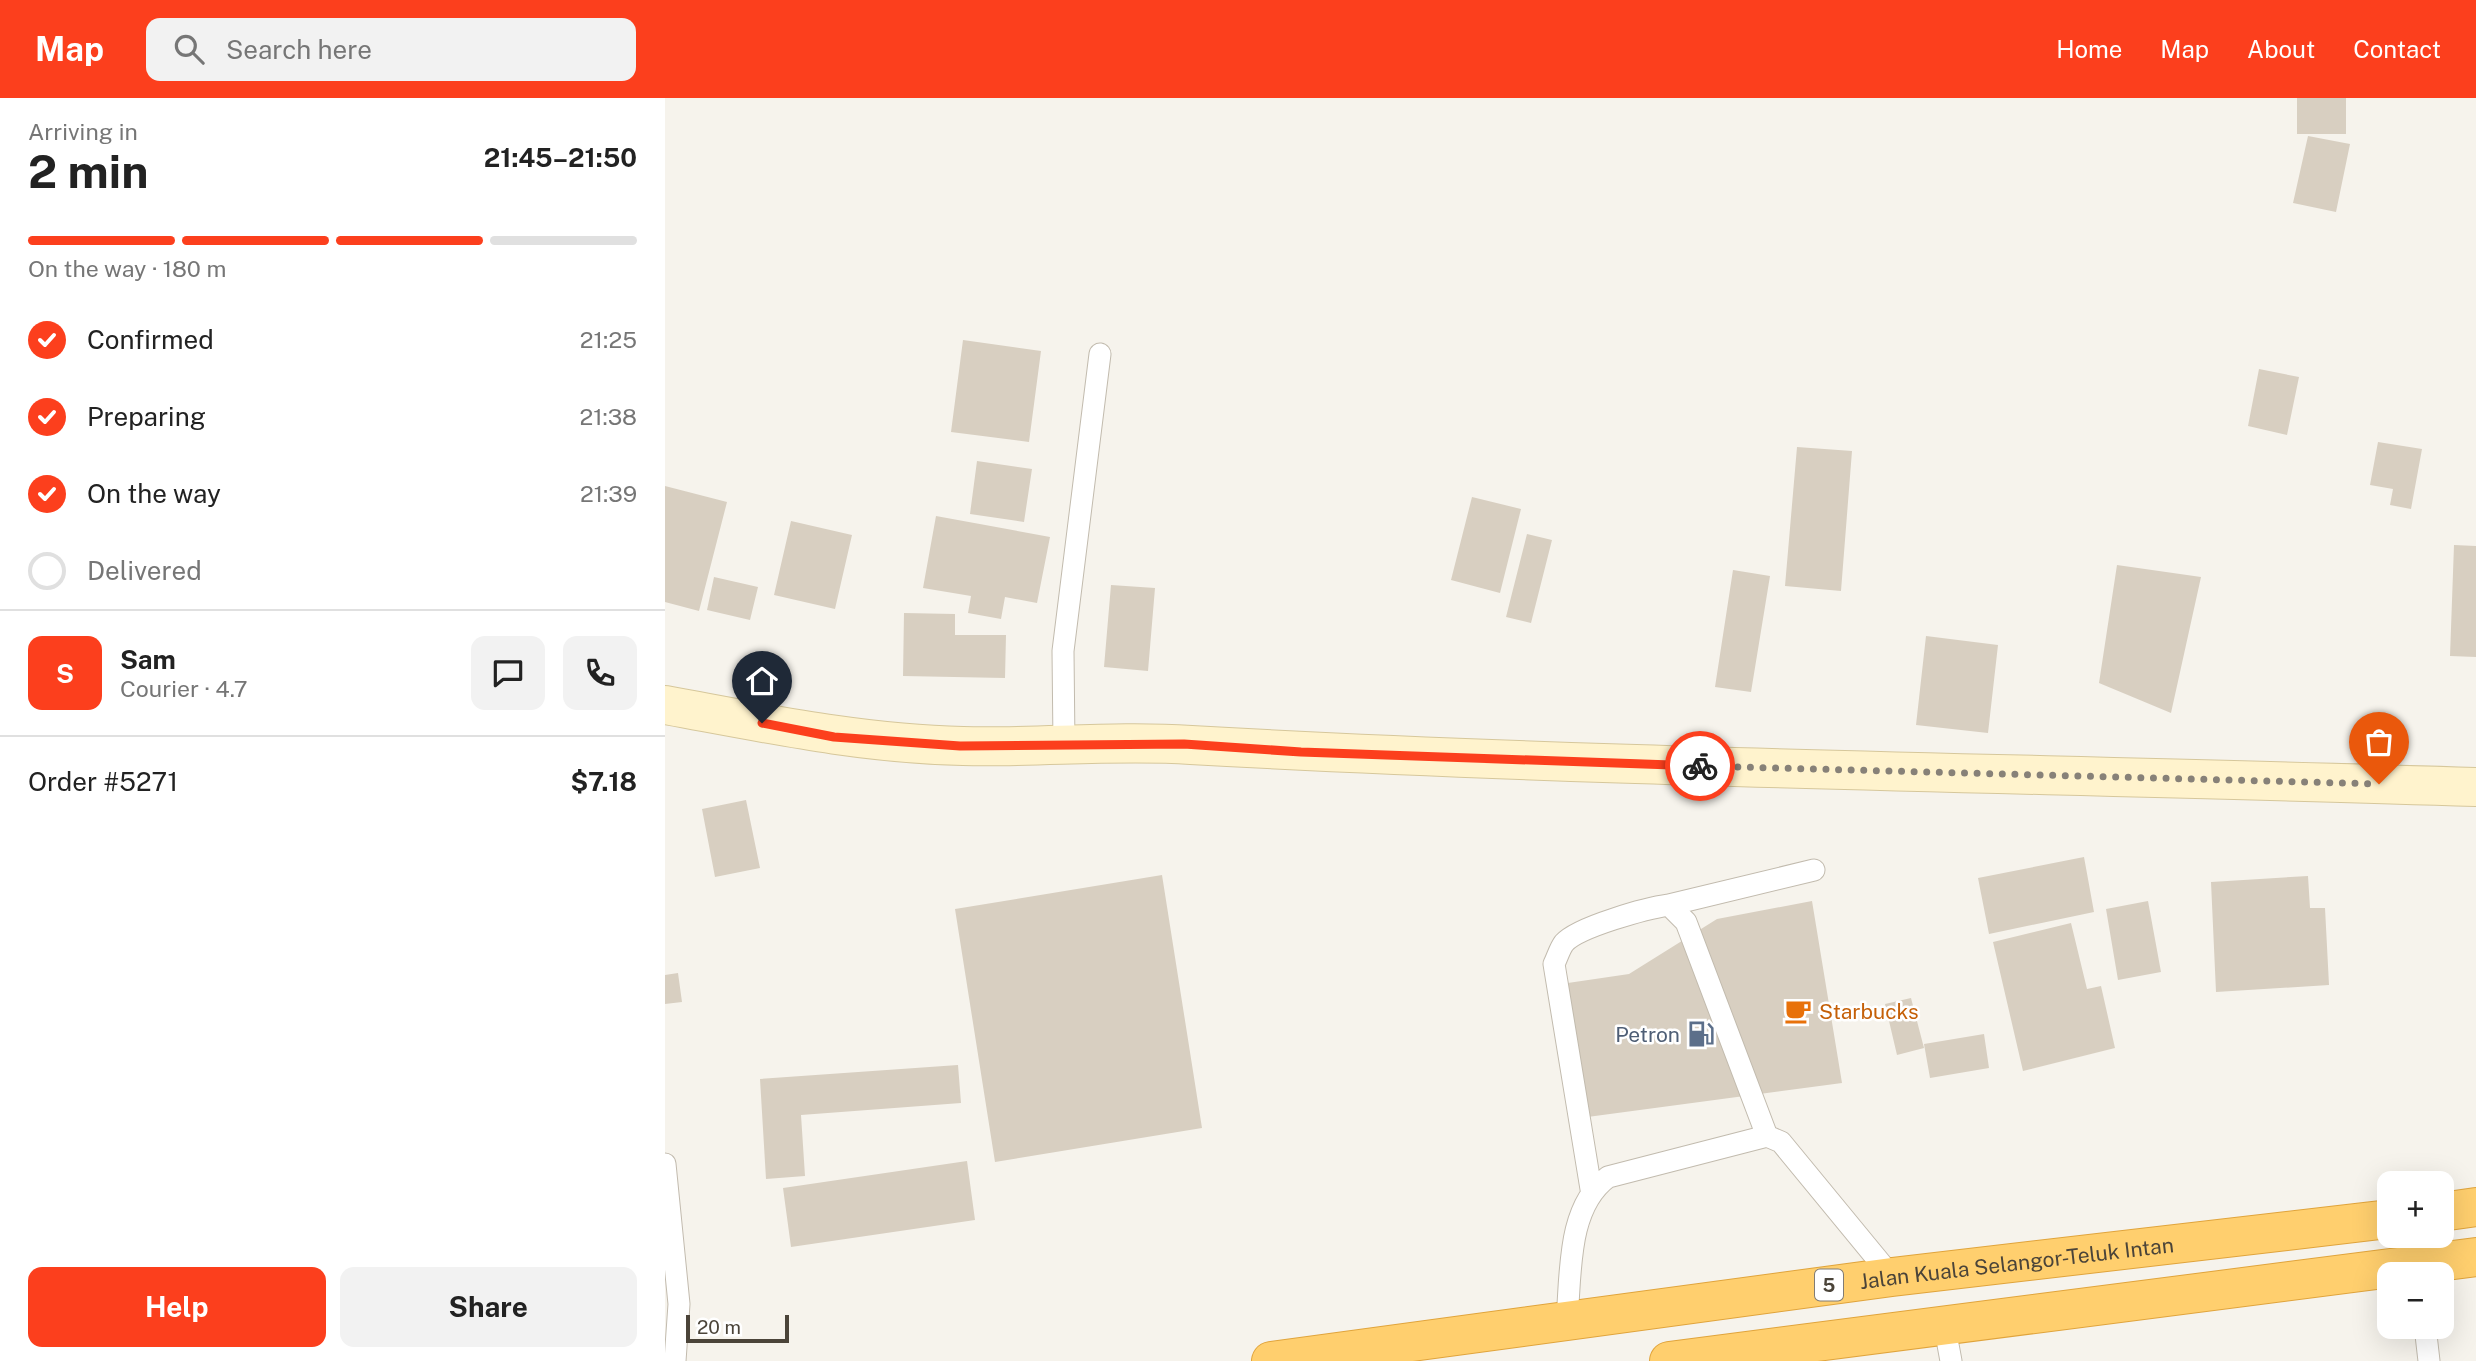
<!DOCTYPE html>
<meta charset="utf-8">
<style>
:root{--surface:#fff;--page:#f2f2f2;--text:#222;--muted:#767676;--line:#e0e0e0;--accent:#fc3f1d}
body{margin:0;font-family:"Public Sans",sans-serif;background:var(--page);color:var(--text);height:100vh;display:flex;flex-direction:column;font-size:26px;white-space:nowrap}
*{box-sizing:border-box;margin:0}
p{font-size:23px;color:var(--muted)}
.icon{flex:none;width:38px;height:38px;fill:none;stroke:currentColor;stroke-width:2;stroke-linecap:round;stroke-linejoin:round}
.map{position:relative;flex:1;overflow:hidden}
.details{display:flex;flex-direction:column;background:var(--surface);width:665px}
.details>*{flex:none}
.tools{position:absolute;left:1712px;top:1073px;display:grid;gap:14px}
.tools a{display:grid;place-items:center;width:77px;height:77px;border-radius:14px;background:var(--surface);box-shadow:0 7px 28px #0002;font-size:35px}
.scale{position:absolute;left:21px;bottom:18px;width:103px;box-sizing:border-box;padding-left:7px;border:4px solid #4b4439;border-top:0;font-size:19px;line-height:24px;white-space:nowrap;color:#4b4439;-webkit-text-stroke:5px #fff;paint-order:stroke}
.pin{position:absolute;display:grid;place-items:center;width:60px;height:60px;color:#fff;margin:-72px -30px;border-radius:50% 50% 50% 0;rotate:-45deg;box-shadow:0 0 7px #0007}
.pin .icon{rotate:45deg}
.courier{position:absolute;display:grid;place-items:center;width:70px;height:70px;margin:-35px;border:5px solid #fc3f1d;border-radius:50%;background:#fff;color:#222;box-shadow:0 2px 9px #0007}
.summary em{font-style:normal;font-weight:700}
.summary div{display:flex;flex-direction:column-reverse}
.summary{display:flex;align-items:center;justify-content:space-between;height:119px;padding:0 28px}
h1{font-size:46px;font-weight:700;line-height:52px}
.bar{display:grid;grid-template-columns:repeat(4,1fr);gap:10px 7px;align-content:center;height:84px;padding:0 28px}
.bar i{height:9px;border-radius:5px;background:var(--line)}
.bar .active{background:var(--accent)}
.bar p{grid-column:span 4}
.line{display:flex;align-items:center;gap:18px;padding:0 28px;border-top:2px solid var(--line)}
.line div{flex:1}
.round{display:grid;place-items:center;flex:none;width:74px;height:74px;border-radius:14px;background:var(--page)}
ol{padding:0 28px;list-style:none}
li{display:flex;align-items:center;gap:21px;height:77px}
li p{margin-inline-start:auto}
li .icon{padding:7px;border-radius:50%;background:var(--accent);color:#fff;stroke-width:4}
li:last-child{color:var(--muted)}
li i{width:38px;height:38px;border:4px solid var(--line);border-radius:50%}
.button{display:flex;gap:14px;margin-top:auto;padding:14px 28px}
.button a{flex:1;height:80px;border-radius:14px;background:var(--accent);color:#fff;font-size:28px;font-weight:700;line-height:80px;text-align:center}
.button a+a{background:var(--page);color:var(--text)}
header{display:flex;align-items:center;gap:42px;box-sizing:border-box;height:98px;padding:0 35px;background:var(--accent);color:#fff}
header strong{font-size:33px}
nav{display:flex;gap:38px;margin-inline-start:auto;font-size:24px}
.search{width:490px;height:63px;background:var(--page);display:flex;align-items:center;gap:18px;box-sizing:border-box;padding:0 24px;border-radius:14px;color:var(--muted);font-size:26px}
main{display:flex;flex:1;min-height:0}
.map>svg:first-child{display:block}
.building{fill:#d8cfc1}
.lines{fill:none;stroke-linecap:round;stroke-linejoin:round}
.lane-casing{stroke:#c2bbae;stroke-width:23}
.secondary-casing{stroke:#d6c79b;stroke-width:40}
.highway-casing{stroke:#e0a43c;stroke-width:40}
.lane{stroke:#fff;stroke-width:21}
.secondary{stroke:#fff3cd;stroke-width:38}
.highway{stroke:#ffcf6e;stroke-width:38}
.done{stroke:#878178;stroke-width:7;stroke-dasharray:0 12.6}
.route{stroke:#fc3f1d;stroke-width:9}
.labels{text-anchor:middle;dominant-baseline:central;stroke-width:5;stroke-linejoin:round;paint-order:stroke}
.shield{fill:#fff;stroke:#817c74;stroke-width:2}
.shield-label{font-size:19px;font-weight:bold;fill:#4b4439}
.food-label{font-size:21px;fill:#c56008;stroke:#fff;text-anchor:start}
.service-label{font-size:21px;fill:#4e5e75;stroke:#fff;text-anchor:end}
.street-label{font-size:21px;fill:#4b4439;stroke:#fff}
</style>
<header>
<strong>Map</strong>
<div class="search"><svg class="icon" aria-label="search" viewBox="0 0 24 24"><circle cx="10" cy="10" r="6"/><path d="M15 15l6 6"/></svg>Search here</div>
<nav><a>Home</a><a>Map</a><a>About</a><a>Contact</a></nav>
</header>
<main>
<section class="details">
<div class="summary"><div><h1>2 min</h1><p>Arriving in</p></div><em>21:45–21:50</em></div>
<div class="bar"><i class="active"></i><i class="active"></i><i class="active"></i><i></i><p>On the way · 180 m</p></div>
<ol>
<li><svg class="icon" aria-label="check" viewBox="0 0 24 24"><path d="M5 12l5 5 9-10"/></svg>Confirmed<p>21:25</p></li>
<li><svg class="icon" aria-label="check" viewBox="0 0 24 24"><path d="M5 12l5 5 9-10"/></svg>Preparing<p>21:38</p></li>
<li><svg class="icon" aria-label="check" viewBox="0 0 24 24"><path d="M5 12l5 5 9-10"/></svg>On the way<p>21:39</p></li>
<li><i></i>Delivered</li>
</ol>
<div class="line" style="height:126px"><b class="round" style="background:var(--accent);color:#fff">S</b><div><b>Sam</b><p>Courier · 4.7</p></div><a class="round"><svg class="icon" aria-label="chat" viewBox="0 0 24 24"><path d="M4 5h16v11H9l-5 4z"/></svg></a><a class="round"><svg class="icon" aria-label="phone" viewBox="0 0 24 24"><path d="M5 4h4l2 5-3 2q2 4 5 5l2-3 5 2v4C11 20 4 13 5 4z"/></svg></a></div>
<div class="line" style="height:91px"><div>Order #5271</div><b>$7.18</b></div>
<div class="button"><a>Help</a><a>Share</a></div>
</section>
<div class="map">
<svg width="1811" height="1263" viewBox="0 0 1811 1263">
<rect width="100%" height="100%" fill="#f6f3ec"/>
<path class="building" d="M1632 0H1681V36H1632Z
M1643 38 1685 46 1671 114 1628 105Z
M298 242 376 253 364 344 286 334Z
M1594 271 1634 279 1622 337 1583 328Z
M1713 344 1757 351 1746 411 1725 407 1728 391 1705 387Z
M1132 349 1187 353 1176 493 1120 488Z
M312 363 367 371 359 424 305 416Z
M0 388 62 404 34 513 0 504Z
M807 399 856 411 835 495 786 482Z
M271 418 385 439 372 505 340 499 336 521 303 515 306 498 258 490Z
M126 423 187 437 170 511 109 497Z
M862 436 887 442 866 525 841 519Z
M1789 447 1811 448V559L1785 558Z
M1452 467 1536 479 1506 615 1434 585Z
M1068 472 1105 478 1086 594 1050 589Z
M49 479 93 489 85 522 42 512Z
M446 487 490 490 483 573 439 569Z
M239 515 290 516V537H341L340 580 238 578Z
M1261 538 1333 547 1323 635 1251 627Z
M81 702 95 770 50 779 37 711Z
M1419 759 1429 814 1324 836 1313 780Z
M497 777 537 1030 330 1064 290 811Z
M1643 778 1645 810H1660L1664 887 1551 894 1546 784Z
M1147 803 1177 985 915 1020 896 886 964 876 1052 821Z
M1483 803 1496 874 1453 882 1441 811Z
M1406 825 1422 891 1436 888 1450 950 1358 973 1328 844Z
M13 875 17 904 0 906V877Z
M1246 900 1259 950 1232 957 1220 906Z
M1319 936 1324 970 1265 980 1259 946Z
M293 967 296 1005 136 1017 140 1078 101 1081 95 981Z
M302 1063 310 1122 126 1149 118 1090Z"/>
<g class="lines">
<g class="lane-casing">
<path id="lane" d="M399 647 398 553 435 256
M1004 807 1149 772
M0 1066 14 1206 10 1263
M926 1091 889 866C892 860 895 850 899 845 913 829 982 810 1004 807L1021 824 1102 1038
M902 1221C906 1175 902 1109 943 1079L1102 1038 1116 1044 1227 1179
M1279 1225 1286 1263
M1760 1228 1764 1263"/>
</g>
<g class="secondary-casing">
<path id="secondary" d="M0 607C99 625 197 646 298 648 373 650 450 642 526 647 954 671 1383 675 1811 689"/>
</g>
<g class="highway-casing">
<g id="highway">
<path d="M1776 1114 1811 1109"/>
<path id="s1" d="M606 1263 1227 1179 1724 1121"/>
<path d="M1004 1263 1811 1159"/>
</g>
</g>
<use href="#lane" class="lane"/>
<use href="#secondary" class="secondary"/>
<use href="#highway" class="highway"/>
</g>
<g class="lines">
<path class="done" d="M1035 668 1714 686"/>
<path class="route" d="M97 625 169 639 295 648 519 646 636 654 1035 668"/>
</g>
<defs>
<g id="cafe-bare" transform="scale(2.1)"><path d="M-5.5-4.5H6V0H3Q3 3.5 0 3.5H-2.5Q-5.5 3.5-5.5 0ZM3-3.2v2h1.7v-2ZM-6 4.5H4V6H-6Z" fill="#e8710a" stroke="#fff" stroke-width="2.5" paint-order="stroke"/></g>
<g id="fuel-bare" transform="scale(2.1)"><path d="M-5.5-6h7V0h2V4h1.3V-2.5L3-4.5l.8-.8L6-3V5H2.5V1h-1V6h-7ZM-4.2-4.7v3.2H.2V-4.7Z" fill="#5c6f8a" stroke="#fff" stroke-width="2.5" paint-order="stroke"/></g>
</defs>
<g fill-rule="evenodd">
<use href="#cafe-bare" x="1133" y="913"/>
<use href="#fuel-bare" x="1036" y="936"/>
</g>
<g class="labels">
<rect class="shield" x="1150" y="1171.5" width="28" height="31" rx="5"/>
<g class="shield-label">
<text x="1164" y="1187">5</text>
</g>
<g class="food-label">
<text x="1154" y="913">Starbucks</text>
</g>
<g class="service-label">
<text x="1015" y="936">Petron</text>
</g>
<g class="street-label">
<text stroke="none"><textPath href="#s1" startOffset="752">Jalan Kuala Selangor-Teluk Intan</textPath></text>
</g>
</g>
</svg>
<div class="tools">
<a>+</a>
<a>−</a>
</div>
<div class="scale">20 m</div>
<div class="pin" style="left:1714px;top:686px;background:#ea580c"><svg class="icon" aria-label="bag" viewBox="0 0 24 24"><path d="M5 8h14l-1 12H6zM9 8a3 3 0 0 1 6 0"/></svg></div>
<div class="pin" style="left:97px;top:625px;background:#1f2937"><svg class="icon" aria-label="home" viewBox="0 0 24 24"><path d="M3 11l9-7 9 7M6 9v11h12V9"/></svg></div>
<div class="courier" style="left:1035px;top:668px"><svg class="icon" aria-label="bike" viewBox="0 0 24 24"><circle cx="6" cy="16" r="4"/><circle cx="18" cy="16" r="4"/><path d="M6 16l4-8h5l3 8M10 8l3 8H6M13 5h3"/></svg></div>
</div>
</main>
